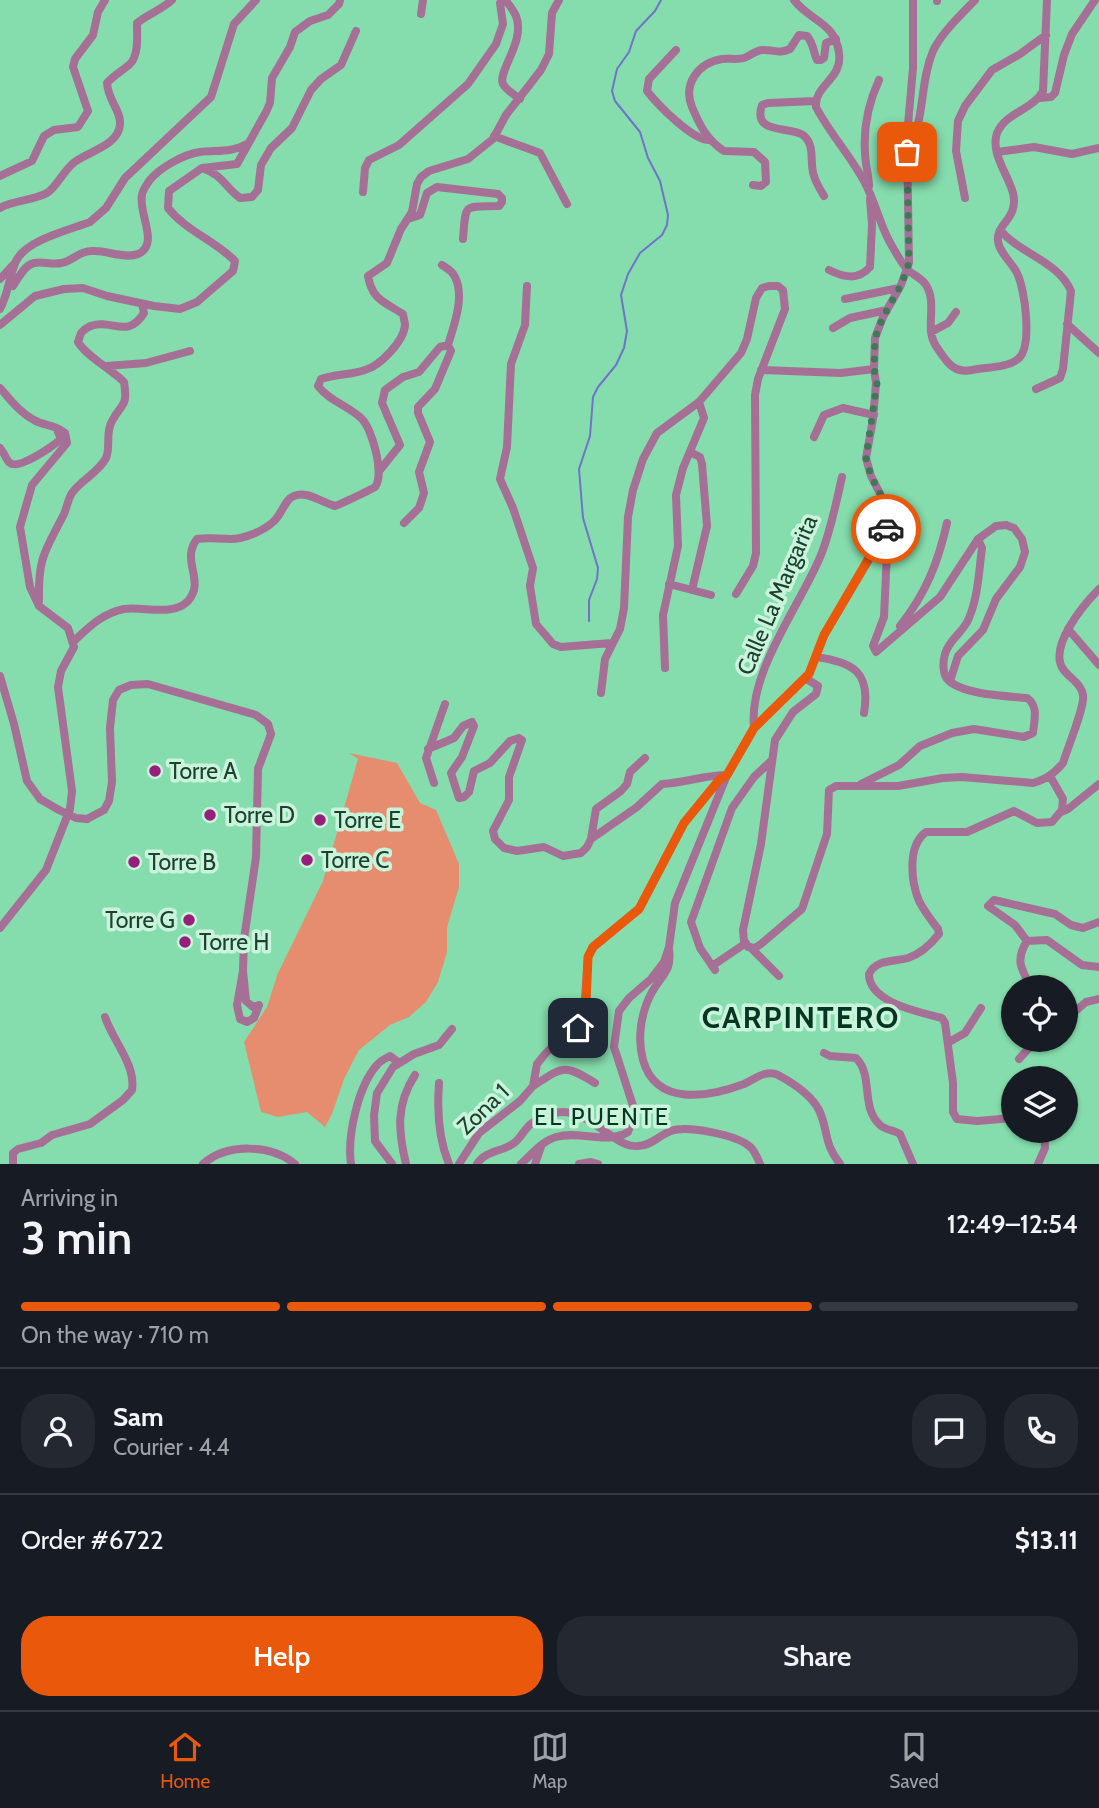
<!DOCTYPE html>
<meta charset="utf-8">
<style>
:root{--surface:#171b24;--page:#242831;--text:#f1f3f6;--muted:#9ea1a6;--line:#363941;--accent:#ea580c}
body{margin:0;font-family:Cabin,sans-serif;background:var(--page);color:var(--text);height:100vh;display:flex;flex-direction:column;font-size:26px;white-space:nowrap}
*{box-sizing:border-box;margin:0}
p{font-size:23px;color:var(--muted)}
.icon{flex:none;width:38px;height:38px;fill:none;stroke:currentColor;stroke-width:2;stroke-linecap:round;stroke-linejoin:round}
.map{position:relative;height:1164px;overflow:hidden}
.side{display:flex;flex-direction:column;background:var(--surface);flex:1}
.side>*{flex:none}
.tools{position:absolute;left:1001px;top:975px;display:grid;gap:14px}
.tools a{display:grid;place-items:center;width:77px;height:77px;border-radius:50%;background:var(--surface);box-shadow:0 2px 5px #0004;font-size:35px}
.pin{position:absolute;display:grid;place-items:center;width:60px;height:60px;color:#fff;margin:-30px;border-radius:14px;box-shadow:0 4px 10px #0006}
.courier{position:absolute;display:grid;place-items:center;width:70px;height:70px;margin:-35px;border:5px solid #ea580c;border-radius:50%;background:#fff;color:#222;box-shadow:0 2px 9px #0007}
.overview em{font-style:normal;font-weight:600}
.overview div{display:flex;flex-direction:column-reverse}
.overview{display:flex;align-items:center;justify-content:space-between;height:119px;padding:0 21px}
h1{font-size:46px;font-weight:600;line-height:52px}
.bar{display:grid;grid-template-columns:repeat(4,1fr);gap:10px 7px;align-content:center;height:84px;padding:0 21px}
.bar i{height:9px;border-radius:5px;background:var(--line)}
.bar .active{background:var(--accent)}
.bar p{grid-column:span 4}
.line{display:flex;align-items:center;gap:18px;padding:0 21px;border-top:2px solid var(--line)}
.line div{flex:1}
.round{display:grid;place-items:center;flex:none;width:74px;height:74px;border-radius:28px;background:var(--page)}
.primary-button{display:flex;gap:14px;margin-top:auto;padding:14px 21px}
.primary-button a{flex:1;height:80px;border-radius:28px;background:var(--accent);color:#fff;font-size:28px;font-weight:600;line-height:80px;text-align:center}
.primary-button a+a{background:var(--page);color:var(--text)}
.tabs{display:flex;justify-content:space-around;align-items:center;height:98px;border-top:2px solid var(--line);background:var(--surface);font-size:19px;color:var(--muted)}
.tabs a{display:grid;justify-items:center;gap:4px}
.tabs .active{color:var(--accent)}
.map>svg:first-child{display:block}
.green{fill:#e68d70}
.lines{fill:none;stroke-linecap:round;stroke-linejoin:round}
.stream{stroke:#6f74ca;stroke-width:2}
.minor{stroke:#a66f95;stroke-width:8}
.minor-bridge{stroke:#a66f95;stroke-width:8}
.done{stroke:#41785a;stroke-width:7;stroke-dasharray:0 12.6}
.route{stroke:#ea580c;stroke-width:9}
.poi-dot{fill:#961f7b;stroke:#c9f3da;stroke-width:2.5}
.labels{text-anchor:middle;dominant-baseline:central;stroke-width:7;stroke-linejoin:round;paint-order:stroke}
.street-label{font-size:23px;fill:#1c412e;stroke:#c9f3da}
.poi-label{font-size:23px;fill:#1c412e;stroke:#c9f3da;text-anchor:start}
.neighbourhood-label{font-size:24px;letter-spacing:2px;fill:#043721;stroke:#c9f3da}
.district-label{font-size:30px;font-weight:bold;letter-spacing:2px;fill:#043721;stroke:#c9f3da}
</style>
<div class="map">
<svg width="1099" height="1164" viewBox="0 0 1099 1164">
<rect width="100%" height="100%" fill="#85ddad"/>
<path class="green" d="M349 753 397 763 420 803 436 810 459 864V887L447 927V952L438 982 426 1002 409 1017 390 1025 359 1050 344 1079 332 1114 325 1127 307 1112 278 1117 261 1112 244 1042 267 1007 278 973 323 881 358 759Z"/>
<g class="lines">
<path class="stream" d="M589 621V600L597 579 598 568 583 518 579 469 590 436 593 397 598 387 616 365 624 348 627 331 621 295 628 274 640 253 662 235 667 225 668 215 660 181 648 158 640 132 615 101 612 91 617 69 629 52 636 31 655 11 661 0"/>
<path class="minor" d="M794 0C811 22 835 22 839 53 843 79 814 85 816 107 830 134 851 156 865 183 876 203 880 227 892 246 896 253 901 262 906 268 912 275 921 277 926 285 938 304 924 328 936 346 946 361 953 374 972 370 985 367 1007 368 1018 359 1033 347 1025 289 1017 273 1012 263 999 252 998 241 996 223 1019 219 1013 193 1008 174 990 153 997 133 1006 112 1033 110 1043 91L1047 0
M937 1V0
M421 14 423 0
M676 50 649 79 647 91C658 105 693 141 710 140
M1040 98 1051 97 1055 93 1064 55 1072 34 1095 0
M816 101 768 103 762 105C752 135 789 126 803 135 816 145 809 163 814 176 816 183 820 189 824 196
M494 136 540 153 567 204
M907 152C926 120 919 84 933 51 942 32 961 15 975 0
M997 152 1034 147 1072 154 1099 148
M202 168 237 164 266 112 270 103 272 78 290 47 295 32 310 21 328 15 339 4 340 0
M0 176 32 161 44 136 54 130 78 127 88 111 73 67 75 59 93 35 98 12 105 0
M753 185 761 186 766 182 765 162 754 152 724 151C707 140 700 126 692 107 683 85 697 63 722 59 729 58 737 60 744 58 751 56 756 49 764 50 775 50 779 54 790 49L799 35 807 36C814 44 813 52 817 60H821L824 58 826 43 836 39
M869 186C869 178 867 171 866 164 862 134 866 108 879 80
M363 192 365 168 369 160 399 145 468 84 496 44 503 24 500 3 503 1 507 2C510 6 514 11 516 16 526 41 497 72 503 84 506 90 515 95 520 99
M965 198 956 151 958 121 965 106 992 70 1020 54 1046 35
M0 208C14 200 32 201 47 193 57 187 64 169 76 161 90 151 119 145 120 124 121 110 108 101 107 83 114 75 122 71 130 64 139 55 137 35 137 23 148 14 161 10 172 0
M408 219 420 215 427 193 437 187 498 194 502 198V202L499 206C463 207 466 202 463 239
M1000 230C1020 254 1058 261 1071 291L1063 369 1060 378 1036 389
M442 265C447 268 453 272 455 277 465 297 454 325 448 345
M829 270C843 277 858 281 870 267L872 225 870 199
M0 279 14 264
M13 286C18 279 24 265 34 263 42 261 52 265 61 263 74 261 78 250 95 251 108 251 126 259 138 254 160 245 138 213 142 195 142 191 147 184 149 181 159 168 184 154 200 152 218 150 231 153 247 144
M527 286 525 325 511 364 507 447 500 479 513 508 533 568 530 586 536 624 553 644 561 647 611 643
M845 299 899 288
M0 309C9 292 9 276 16 261 26 240 69 230 90 222L106 208 125 178 211 97 234 24 256 0
M1067 324 1099 353
M0 325 35 296 64 289 83 288 107 296 154 306 180 309 197 302 233 271 235 261C214 240 186 231 168 208L169 191 202 168C224 176 223 185 240 198L252 197 258 190 261 165 271 148 292 128 311 90 321 79 341 65 356 31
M833 328 850 318 887 310
M931 332 948 323 956 312
M107 366 146 363 190 351
M761 370 841 373 874 369
M0 388C10 399 20 413 34 420 44 426 55 424 65 433L67 443 32 485 20 527 30 587 39 606 68 628 74 647 61 671 58 687 72 791 70 809 46 870 0 928
M814 437 824 415 843 408 874 415
M0 448C4 452 6 460 10 463 19 470 53 446 61 439L58 432
M690 452 700 457 702 464 707 526 692 590
M380 470 400 445 382 403 385 390 403 377 419 372 440 347 448 345 451 351 435 389 418 407V413L430 442 419 472 424 493 419 508 404 523
M889 518 894 530 887 551 884 617 873 646 876 652 940 597 978 539 996 526 1006 525 1014 528 1022 539 1025 552 1020 567 996 599 983 630 958 656 950 681
M669 584 711 595
M39 601C38 556 45 552 64 514 67 507 68 499 72 493 81 480 98 473 106 458 111 447 105 433 112 421 122 402 128 408 124 382 111 369 86 356 78 342L81 333C84 330 87 327 91 326 112 318 127 340 144 313L142 304
M900 626C926 593 938 563 947 523
M1068 629 1099 665
M74 641C89 627 103 613 124 609 143 606 173 617 188 601 206 580 180 561 197 539 209 537 218 539 230 539 244 539 264 531 274 521 282 514 285 499 294 496 307 490 322 503 335 506 341 504 372 489 375 487 385 475 372 429 362 419 349 406 329 401 318 386L321 379C335 374 351 375 365 370 380 366 404 341 405 325 405 321 403 317 403 314 385 302 372 300 368 276L387 263 401 229 412 212 417 184 421 177 429 171 468 159 493 139 506 115 541 70 549 54 552 13 559 0
M816 657C853 662 871 672 864 713
M665 668 663 615 678 546 676 495 683 468 704 418 699 402
M0 676 14 724 27 781 40 799 59 810
M805 678 818 686 816 694 793 712 775 740 761 844 743 930 744 941 748 947 755 948 761 944 802 909 827 834 829 790 836 786H898L943 778 962 777 1033 783C1046 779 1054 774 1063 763 1067 749 1085 707 1083 695 1081 683 1069 678 1063 669 1048 647 1084 604 1099 589
M601 693 605 659 620 629 624 608 628 517 633 490 643 459 657 433 699 402 741 353 747 339 756 298 762 288 769 286H778L783 290 785 309 758 379 755 395 756 553 753 566 736 594
M754 728C748 672 800 606 821 555 831 530 836 503 842 477
M428 749 454 738 463 726 472 722 474 726 462 757 451 773 459 798 464 797 469 792 474 771 490 763 510 741 519 738 522 740 509 777V800L493 831 495 839 504 848 517 851 544 847 563 856 581 853 587 847 591 839 596 809 621 791 627 784 630 772 645 758
M434 783 426 758 445 704
M861 784 899 765 920 746 952 733 974 729 1024 737 1033 733C1034 721 1039 706 1027 698 1006 696 964 695 948 680 942 674 943 661 945 654 949 639 964 632 969 618 978 597 979 571 982 548L978 539
M1061 812 1068 809 1099 784
M87 819 104 810 109 801 112 782 110 728 113 700 119 690 131 685 148 684 256 715 268 724 271 734 258 769 256 857 244 939 243 971 246 1001 253 1007 259 1005 254 1018 247 1022 240 1019 237 1005 243 971
M591 839 637 807 662 784C685 783 704 775 727 775
M1027 941 1015 925 988 906 994 900 1055 914 1071 925 1083 928 1099 922
M750 947 779 976
M669 949C672 972 662 974 652 992 641 1012 637 1038 643 1060 656 1107 709 1097 744 1084 755 1079 766 1069 778 1075 793 1083 811 1095 819 1110 829 1132 823 1142 840 1164
M712 966 746 943
M715 970 700 948 691 922 732 808 754 777 771 761
M1031 987C1021 969 1015 960 1027 941L1047 940 1082 965 1099 967
M1066 1019 1086 1002 1099 999
M949 1042 965 1033 981 1008
M824 1053 830 1056 856 1058C874 1076 860 1107 880 1125 885 1130 894 1130 900 1134L913 1164
M1019 1059 1036 1040
M439 1083C437 1110 438 1138 449 1164
M533 1086C563 1067 563 1063 595 1083
M1013 1118 977 1121 957 1119 953 1112V1083L945 1023 942 1018C920 1012 869 1003 869 974 876 959 894 962 908 958 920 954 931 944 939 934L938 929C931 920 924 911 919 901 911 881 907 846 926 832H967L1014 811 1037 823 1052 822 1062 810 1063 799 1050 776
M13 1164V1153L18 1149 41 1143 52 1135 90 1124 123 1100 132 1090C136 1065 113 1041 105 1017
M203 1164C227 1143 270 1144 295 1164
M351 1164C347 1136 358 1086 377 1065 380 1061 386 1058 390 1056L398 1062
M392 1164 375 1141 374 1115 377 1093 393 1067 414 1054 439 1045 452 1029
M406 1164C398 1131 396 1104 415 1075
M459 1164 479 1133 520 1101 533 1086 537 1064 545 1054 556 1043 578 1028 584 1012 588 957 593 947 639 909 684 823 719 781 726 775
M477 1164C486 1150 502 1152 514 1143 521 1138 524 1129 532 1123 565 1100 584 1117 613 1137 620 1142 629 1147 638 1146 651 1146 659 1135 671 1131 687 1125 736 1135 749 1146 754 1149 758 1159 760 1164
M521 1164C532 1154 542 1141 556 1137 579 1130 607 1145 628 1132L635 1112 614 1047 619 1011 629 998 651 979 664 962 669 947 675 903 727 775 754 728 809 674 824 635 885 533 889 518 888 509 871 476 866 458 873 419 876 383 874 369 875 338 883 317 901 285 909 263 907 136 913 68V0
M535 1164 541 1147
M579 1164 591 1162 598 1164
M1038 1164 1045 1148 1044 1130"/>
<path class="minor-bridge" d="M59 810 76 818 87 819"/>
</g>
<g class="lines">
<path class="done" d="M886 529 889 518 888 509 871 476 866 458 877 383 874 369 875 338 883 317 901 285 909 263 907 152"/>
<path class="route" d="M578 1028 582 1021 586 1003 588 957 593 947 639 909 684 823 719 780 727 775 754 728 809 674 824 635 886 529"/>
</g>
<g class="poi-dot">
<circle cx="155" cy="771" r="7"/>
<circle cx="210" cy="815" r="7"/>
<circle cx="320" cy="820" r="7"/>
<circle cx="307" cy="860" r="7"/>
<circle cx="134" cy="862" r="7"/>
<circle cx="189" cy="920" r="7"/>
<circle cx="185" cy="942" r="7"/>
</g>
<g class="labels">
<g class="street-label">
<text transform="translate(777 595) rotate(-67)">Calle La Margarita</text>
<text transform="translate(483 1109) rotate(-44)">Zona 1</text>
</g>
<g class="poi-label">
<text x="169" y="771">Torre A</text>
<text x="224" y="815">Torre D</text>
<text x="334" y="820">Torre E</text>
<text x="321" y="860">Torre C</text>
<text x="148" y="862">Torre B</text>
<text x="175" y="920" text-anchor="end">Torre G</text>
<text x="199" y="942">Torre H</text>
</g>
<g class="neighbourhood-label">
<text x="602" y="1116">EL PUENTE</text>
</g>
<g class="district-label">
<text x="801" y="1017">CARPINTERO</text>
</g>
</g>
</svg>
<div class="tools">
<a><svg class="icon" aria-label="locate" viewBox="0 0 24 24"><circle cx="12" cy="12" r="6"/><path d="M12 2v4M12 18v4M2 12h4M18 12h4"/></svg></a>
<a><svg class="icon" aria-label="layers" viewBox="0 0 24 24"><path d="M12 4l9 5-9 5-9-5zM3 14l9 5 9-5"/></svg></a>
</div>
<div class="pin" style="left:907px;top:152px;background:#ea580c"><svg class="icon" aria-label="bag" viewBox="0 0 24 24"><path d="M5 8h14l-1 12H6zM9 8a3 3 0 0 1 6 0"/></svg></div>
<div class="pin" style="left:578px;top:1028px;background:#1f2937"><svg class="icon" aria-label="home" viewBox="0 0 24 24"><path d="M3 11l9-7 9 7M6 9v11h12V9"/></svg></div>
<div class="courier" style="left:886px;top:529px"><svg class="icon" aria-label="car" viewBox="0 0 24 24"><path d="M5 17H2v-5l4-1 3-4h7l3 4 3 1v5h-3M9 17h6M6 11h13"/><circle cx="7" cy="17" r="2"/><circle cx="17" cy="17" r="2"/></svg></div>
</div>
<section class="side">
<div class="overview"><div><h1>3 min</h1><p>Arriving in</p></div><em>12:49–12:54</em></div>
<div class="bar"><i class="active"></i><i class="active"></i><i class="active"></i><i></i><p>On the way · 710 m</p></div>
<div class="line" style="height:126px"><a class="round"><svg class="icon" aria-label="person" viewBox="0 0 24 24"><circle cx="12" cy="8" r="4"/><path d="M4 21q1-7 8-7t8 7"/></svg></a><div><b>Sam</b><p>Courier · 4.4</p></div><a class="round"><svg class="icon" aria-label="chat" viewBox="0 0 24 24"><path d="M4 5h16v11H9l-5 4z"/></svg></a><a class="round"><svg class="icon" aria-label="phone" viewBox="0 0 24 24"><path d="M5 4h4l2 5-3 2q2 4 5 5l2-3 5 2v4C11 20 4 13 5 4z"/></svg></a></div>
<div class="line" style="height:91px"><div>Order #6722</div><b>$13.11</b></div>
<div class="primary-button"><a>Help</a><a>Share</a></div>
</section>
<nav class="tabs">
<a class="active"><svg class="icon" aria-label="home" viewBox="0 0 24 24"><path d="M3 11l9-7 9 7M6 9v11h12V9"/></svg>Home</a>
<a><svg class="icon" aria-label="map" viewBox="0 0 24 24"><path d="M3 6l6-2 6 2 6-2v14l-6 2-6-2-6 2zM9 4v14M15 6v14"/></svg>Map</a>
<a><svg class="icon" aria-label="saved" viewBox="0 0 24 24"><path d="M7 4h10v16l-5-4-5 4z"/></svg>Saved</a>
</nav>
